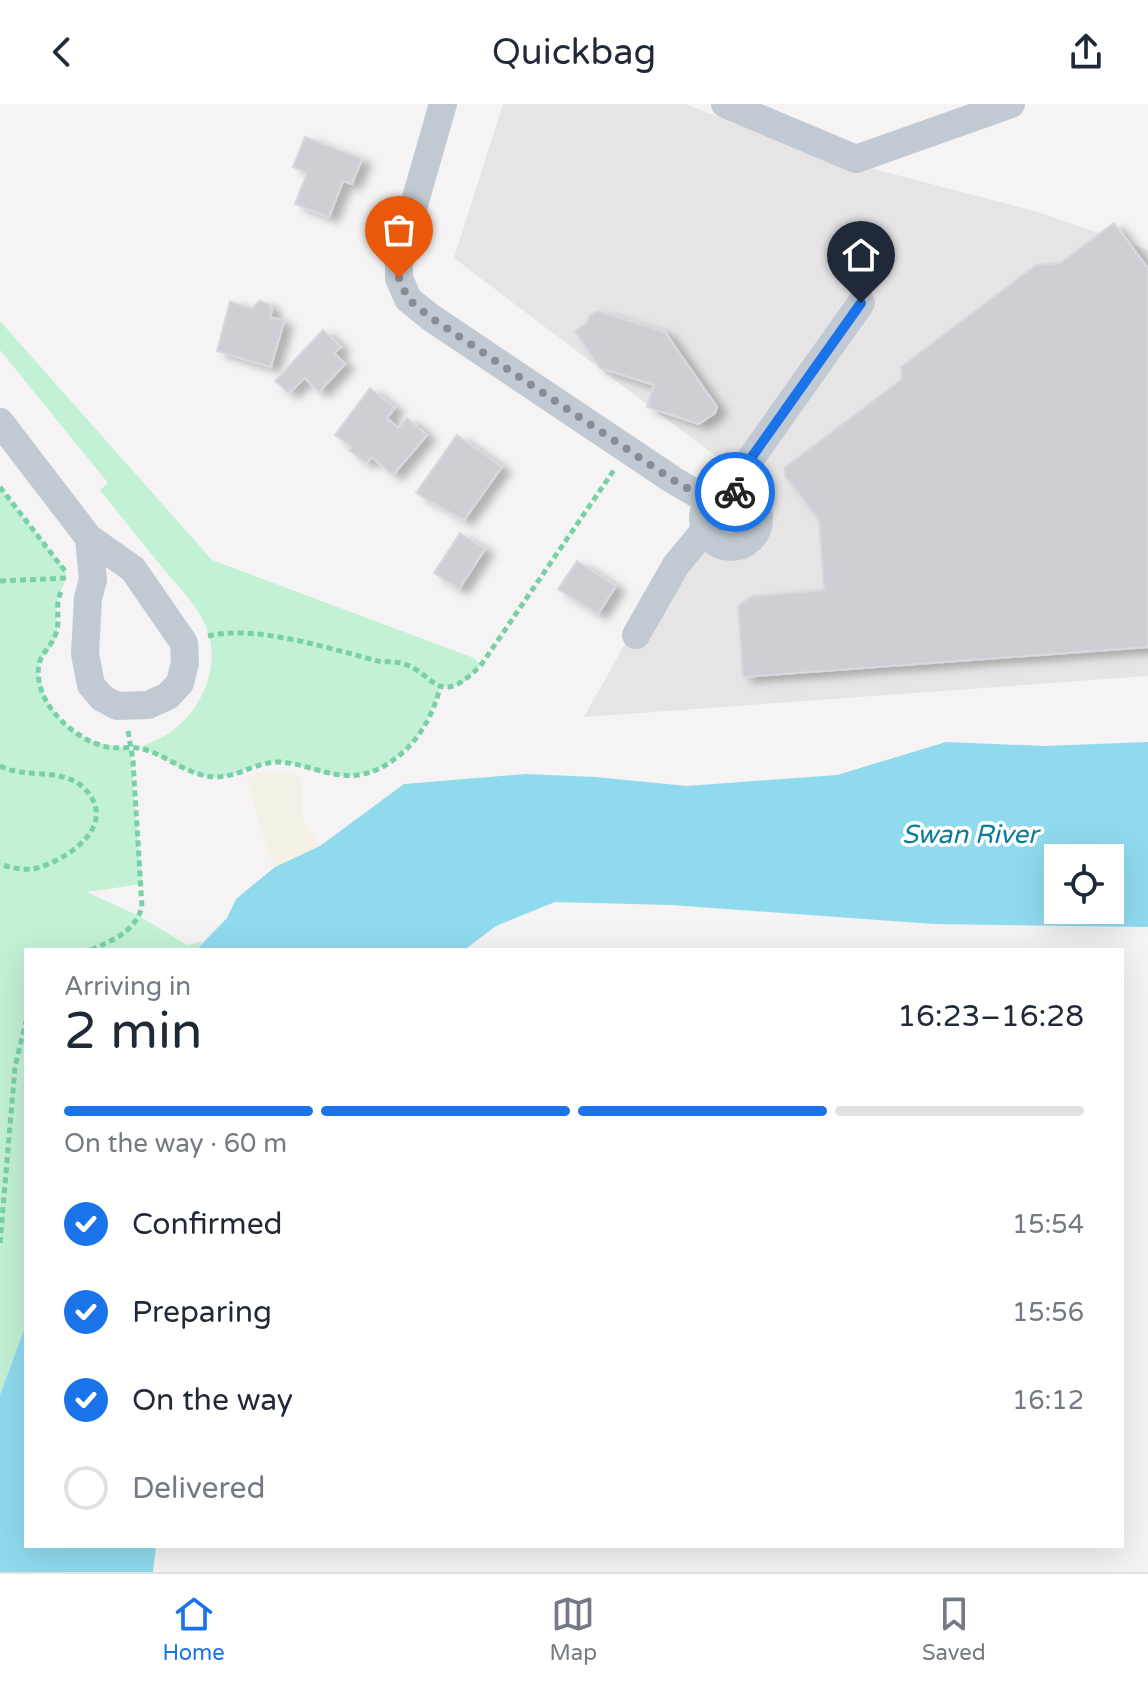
<!DOCTYPE html>
<meta charset="utf-8">
<style>
:root{--surface:#fff;--page:#f6f6f7;--text:#1f2937;--muted:#747a83;--line:#e0e1e3;--accent:#1a73e8}
body{margin:0;font-family:"Varela Round",sans-serif;background:var(--page);color:var(--text);height:100vh;display:flex;flex-direction:column;font-size:30px;white-space:nowrap}
*{box-sizing:border-box;margin:0}
p{font-size:26px;color:var(--muted)}
.icon{flex:none;width:44px;height:44px;fill:none;stroke:currentColor;stroke-width:2;stroke-linecap:round;stroke-linejoin:round}
.map{position:relative;flex:1;overflow:hidden}
.side{position:absolute;left:24px;top:844px;width:1100px;height:600px;display:flex;flex-direction:column;background:var(--surface);border-radius:0px;box-shadow:0 8px 32px #0002}
.side>*{flex:none}
.controls{position:absolute;left:1044px;top:740px;display:grid;gap:16px}
.controls a{display:grid;place-items:center;width:80px;height:80px;border-radius:0px;background:var(--surface);box-shadow:0 8px 32px #0002;font-size:40px}
.pin{position:absolute;display:grid;place-items:center;width:68px;height:68px;color:#fff;margin:-82px -34px;border-radius:50% 50% 50% 0;rotate:-45deg;box-shadow:0 0 8px #0007}
.pin .icon{rotate:45deg}
.courier{position:absolute;display:grid;place-items:center;width:80px;height:80px;margin:-40px;border:6px solid #1a73e8;border-radius:50%;background:#fff;color:#222;box-shadow:0 2px 10px #0007}
.overview em{font-style:normal;font-weight:600}
.overview div{display:flex;flex-direction:column-reverse}
.overview{display:flex;align-items:center;justify-content:space-between;height:136px;padding:0 40px}
h1{font-size:52px;font-weight:600;line-height:60px}
.bar{display:grid;grid-template-columns:repeat(4,1fr);gap:12px 8px;align-content:center;height:96px;padding:0 40px}
.bar i{height:10px;border-radius:6px;background:var(--line)}
.bar .current{background:var(--accent)}
.bar p{grid-column:span 4}
ol{padding:0 40px;list-style:none}
li{display:flex;align-items:center;gap:24px;height:88px}
li p{margin-inline-start:auto}
li .icon{padding:8px;border-radius:50%;background:var(--accent);color:#fff;stroke-width:4}
li:last-child{color:var(--muted)}
li i{width:44px;height:44px;border:4px solid var(--line);border-radius:50%}
header{display:flex;justify-content:space-between;align-items:center;height:104px;padding:0 40px;background:var(--surface);font-size:36px;font-weight:600}
.dock{display:flex;justify-content:space-around;align-items:center;height:112px;border-top:2px solid var(--line);background:var(--surface);font-size:22px;color:var(--muted)}
.dock a{display:grid;justify-items:center;gap:4px}
.dock .current{color:var(--accent)}
.map>svg:first-child{display:block}
.education{fill:#e6e4e5}
.green{fill:#c3f1d5}
.sand{fill:#f5f0e5}
.water{fill:#90daee;fill-rule:evenodd}
.building{fill:#cdcfd5;stroke:#d7d9de;stroke-width:2;filter:url(#shadow)}
.lines{fill:none;stroke-linecap:round;stroke-linejoin:round}
.path{stroke:#7ad0a6;stroke-width:5;stroke-dasharray:6 4;stroke-linecap:butt}
.minor{stroke:#c1cad2;stroke-width:28}
.done{stroke:#868d94;stroke-width:8;stroke-dasharray:0 14.4}
.route{stroke:#1a73e8;stroke-width:10}
.labels{text-anchor:middle;dominant-baseline:central;stroke-width:7;stroke-linejoin:round;paint-order:stroke}
.water-label{font-size:26px;font-style:italic;fill:#0c7c9b;stroke:#fff}
</style>
<header><svg class="icon" aria-label="back" viewBox="0 0 24 24"><path d="M15 5l-7 7 7 7"/></svg>Quickbag<svg class="icon" aria-label="share" viewBox="0 0 24 24"><path d="M12 15V3M7 8l5-5 5 5M5 13v7h14v-7"/></svg></header>
<div class="map">
<svg width="1148" height="1468" viewBox="0 0 1148 1468">
<defs>
<filter id="shadow"><feDropShadow dx="9" dy="5" stdDeviation="4" flood-color="#0004"/></filter>
</defs>
<rect width="100%" height="100%" fill="#f5f3f3"/>
<path class="education" d="M503 0H685L805 47 1038 108 1148 146V572L584 613 726 360 454 154Z"/>
<path class="green" d="M0 217 212 456 474 554 481 561 461 581 440 583C428 631 388 680 332 671 314 669 298 659 279 658 257 657 241 671 220 673 192 676 166 653 140 644 153 636 166 634 177 623 205 599 221 558 206 523 198 502 180 485 166 468 144 441 122 414 100 386L108 379 0 246Z
M0 383 65 465C68 479 59 486 57 500 54 514 62 528 52 542 47 549 40 553 39 562 38 570 41 579 43 586 58 626 91 642 130 644L142 780 87 788 139 812 187 841 203 837 196 846H26V1220L0 1291Z"/>
<path class="sand" d="M270 667 289 669 302 675 303 716 320 742 275 763 267 746 246 672Z"/>
<path class="water" d="M946 638 1044 642 1148 638V823L933 820 671 801 555 798 496 822 464 846H196L227 814 236 795 275 763 320 742 404 680 526 670 595 673 687 682 837 671ZM1058 754H1110V806H1058Z
M26 1220V1442H156L153 1468H0V1291Z"/>
<path class="building" d="M305 33 362 55 352 80 343 77 329 113 295 100 307 69 293 63Z
M1114 119 1148 164V543L743 573 738 502 752 492 824 486 819 416 785 372V363L902 275 901 263 1036 161 1060 159Z
M230 197 252 205 259 197 269 200 272 206 270 213 284 217 271 263 217 247Z
M597 207 665 228 717 303 715 309 699 320 647 303 654 281 600 264 575 227 587 219 589 212Z
M323 226 341 243 334 249 345 260 319 288 305 274 289 289 275 277Z
M370 284 395 304 387 314 398 324 407 314 427 331 393 371 372 353 366 359 349 346 352 343 335 331Z
M457 331 502 363 464 416 416 389Z
M460 429 485 445 459 485 434 469Z
M577 457 616 482 598 510 558 485Z"/>
<g class="lines">
<path class="path" d="M0 383 65 467
M0 477 67 474
M61 488C54 503 61 515 56 529 52 542 42 548 39 560 32 598 74 636 107 643 119 645 132 642 143 645 169 652 189 673 217 673 239 673 257 657 281 658 315 661 341 681 376 666 410 651 432 618 440 583
M208 532C256 520 334 546 382 558 437 553 428 615 481 561L614 366
M0 662C25 675 62 663 84 684 120 720 69 755 37 764 25 767 11 764 0 760
M91 846C114 835 134 829 142 803L133 657 128 627
M0 1139 15 963 26 917"/>
<path class="minor" d="M443 0 399 153V174L408 195 430 213 673 376 709 397
M725 0 856 55 1011 0
M0 318 89 434 133 465 184 539 185 559 180 579 168 592 148 601 117 602 102 594 91 581 85 550 88 494 93 476 89 434
M703 415a28 28 0 1 1 56 0a28 28 0 1 1-56 0Z
M737 388 749 357 861 199
M636 531 676 461 705 426"/>
</g>
<g class="lines">
<path class="done" d="M399 174 408 195 430 213 673 376 709 397 717 391 735 388"/>
<path class="route" d="M735 388H737L749 357 861 199"/>
</g>
<g class="labels">
<g class="water-label">
<text x="970" y="730">Swan River</text>
</g>
</g>
</svg>
<div class="controls">
<a><svg class="icon" aria-label="locate" viewBox="0 0 24 24"><circle cx="12" cy="12" r="6"/><path d="M12 2v4M12 18v4M2 12h4M18 12h4"/></svg></a>
</div>
<div class="pin" style="left:399px;top:174px;background:#ea580c"><svg class="icon" aria-label="bag" viewBox="0 0 24 24"><path d="M5 8h14l-1 12H6zM9 8a3 3 0 0 1 6 0"/></svg></div>
<div class="pin" style="left:861px;top:199px;background:#1f2937"><svg class="icon" aria-label="home" viewBox="0 0 24 24"><path d="M3 11l9-7 9 7M6 9v11h12V9"/></svg></div>
<div class="courier" style="left:735px;top:388px"><svg class="icon" aria-label="bike" viewBox="0 0 24 24"><circle cx="6" cy="16" r="4"/><circle cx="18" cy="16" r="4"/><path d="M6 16l4-8h5l3 8M10 8l3 8H6M13 5h3"/></svg></div>
<section class="side">
<div class="overview"><div><h1>2 min</h1><p>Arriving in</p></div><em>16:23–16:28</em></div>
<div class="bar"><i class="current"></i><i class="current"></i><i class="current"></i><i></i><p>On the way · 60 m</p></div>
<ol>
<li><svg class="icon" aria-label="check" viewBox="0 0 24 24"><path d="M5 12l5 5 9-10"/></svg>Confirmed<p>15:54</p></li>
<li><svg class="icon" aria-label="check" viewBox="0 0 24 24"><path d="M5 12l5 5 9-10"/></svg>Preparing<p>15:56</p></li>
<li><svg class="icon" aria-label="check" viewBox="0 0 24 24"><path d="M5 12l5 5 9-10"/></svg>On the way<p>16:12</p></li>
<li><i></i>Delivered</li>
</ol>
</section>
</div>
<nav class="dock">
<a class="current"><svg class="icon" aria-label="home" viewBox="0 0 24 24"><path d="M3 11l9-7 9 7M6 9v11h12V9"/></svg>Home</a>
<a><svg class="icon" aria-label="map" viewBox="0 0 24 24"><path d="M3 6l6-2 6 2 6-2v14l-6 2-6-2-6 2zM9 4v14M15 6v14"/></svg>Map</a>
<a><svg class="icon" aria-label="saved" viewBox="0 0 24 24"><path d="M7 4h10v16l-5-4-5 4z"/></svg>Saved</a>
</nav>
